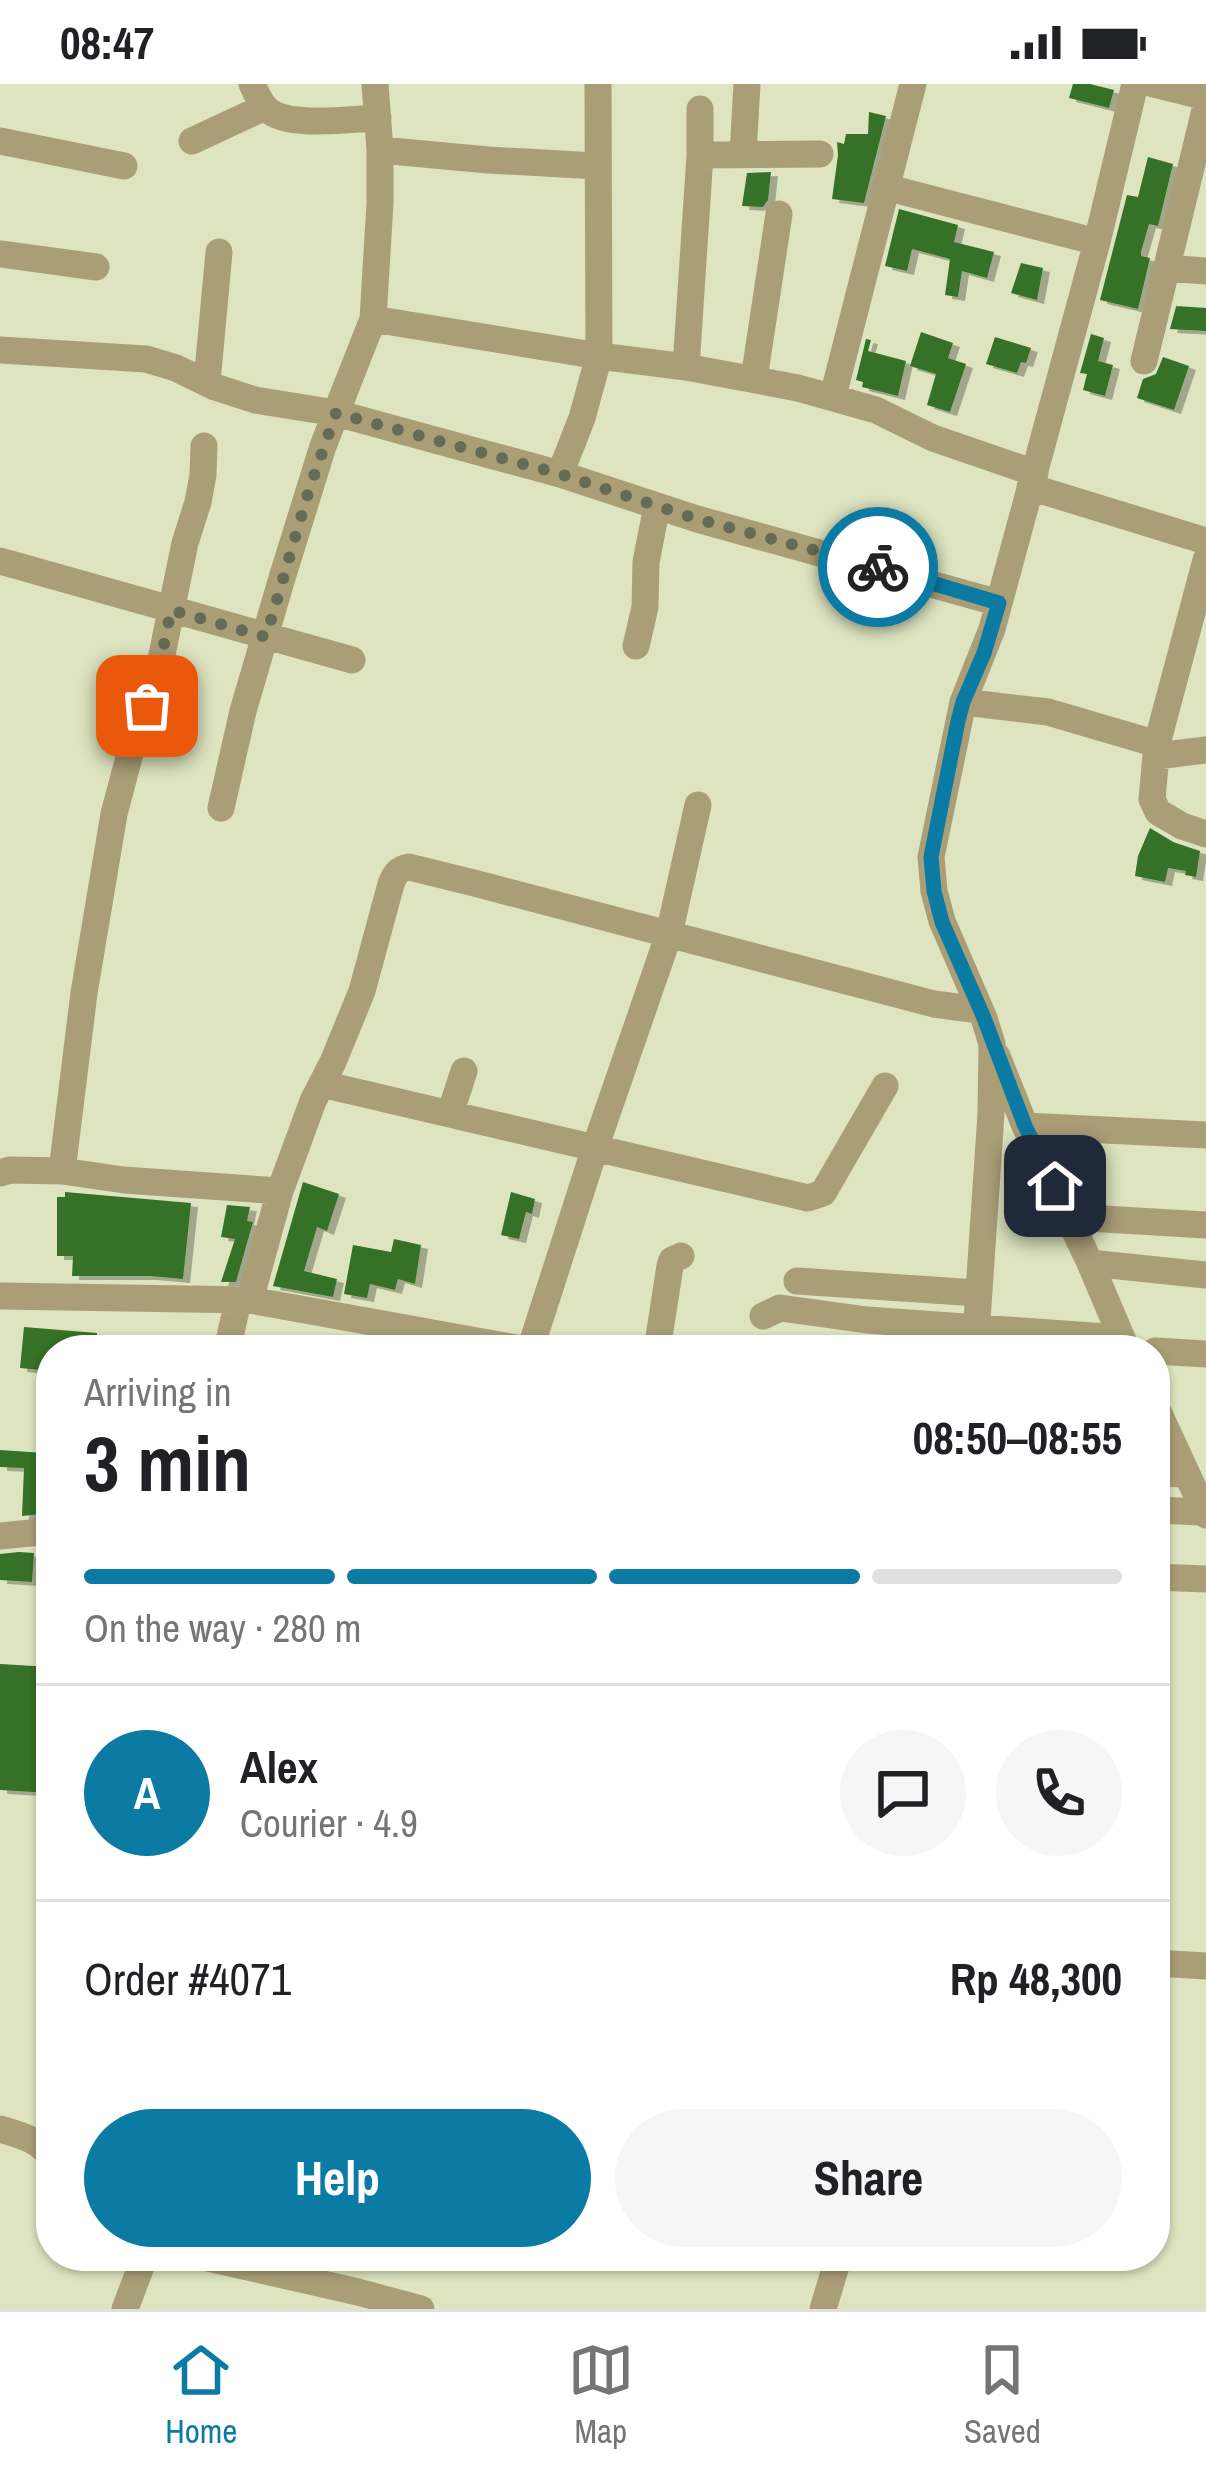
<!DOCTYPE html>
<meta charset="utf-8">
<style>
:root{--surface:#fff;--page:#f6f6f6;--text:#202124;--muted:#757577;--line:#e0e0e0;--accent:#0c7ba4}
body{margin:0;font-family:"Archivo Narrow",sans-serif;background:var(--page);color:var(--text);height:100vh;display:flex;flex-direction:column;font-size:45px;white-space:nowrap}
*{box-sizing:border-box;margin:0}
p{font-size:39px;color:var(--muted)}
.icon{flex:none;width:66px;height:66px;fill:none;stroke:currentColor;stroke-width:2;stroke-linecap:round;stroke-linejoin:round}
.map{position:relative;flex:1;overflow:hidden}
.panel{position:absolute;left:36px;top:1251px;width:1134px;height:936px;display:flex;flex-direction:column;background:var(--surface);border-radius:48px;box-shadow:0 3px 9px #0004}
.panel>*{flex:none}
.pin{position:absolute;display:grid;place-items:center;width:102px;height:102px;color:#fff;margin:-51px;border-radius:24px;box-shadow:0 6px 18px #0006}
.courier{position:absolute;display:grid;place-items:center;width:120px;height:120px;margin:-60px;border:9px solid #0c7ba4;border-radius:50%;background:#fff;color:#222;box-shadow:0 3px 15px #0007}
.head em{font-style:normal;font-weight:700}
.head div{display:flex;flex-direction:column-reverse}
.head{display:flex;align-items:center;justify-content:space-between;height:204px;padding:0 48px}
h1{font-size:78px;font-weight:700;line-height:90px}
.bar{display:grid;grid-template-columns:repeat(4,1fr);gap:18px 12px;align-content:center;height:144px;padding:0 48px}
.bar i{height:15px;border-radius:9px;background:var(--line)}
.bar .active{background:var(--accent)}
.bar p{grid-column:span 4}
.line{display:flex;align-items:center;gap:30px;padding:0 48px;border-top:3px solid var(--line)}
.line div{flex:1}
.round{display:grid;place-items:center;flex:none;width:126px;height:126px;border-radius:63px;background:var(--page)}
.primary-button{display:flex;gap:24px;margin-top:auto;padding:24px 48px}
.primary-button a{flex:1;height:138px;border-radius:72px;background:var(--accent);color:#fff;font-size:48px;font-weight:700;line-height:138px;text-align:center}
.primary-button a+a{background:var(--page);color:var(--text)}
.status{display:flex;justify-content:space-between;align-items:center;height:84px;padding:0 60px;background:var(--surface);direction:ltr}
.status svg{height:33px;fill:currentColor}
.menu{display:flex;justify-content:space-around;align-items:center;height:168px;border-top:3px solid var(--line);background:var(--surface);font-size:33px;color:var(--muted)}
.menu a{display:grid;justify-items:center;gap:6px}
.menu .active{color:var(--accent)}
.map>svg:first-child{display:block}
.building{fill:#367127;filter:url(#shadow)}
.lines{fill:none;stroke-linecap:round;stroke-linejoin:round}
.minor{stroke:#aa9e77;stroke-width:27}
.done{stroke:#676b55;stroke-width:12;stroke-dasharray:0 21.6}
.route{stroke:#0c7ba4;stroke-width:15}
</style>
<div class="status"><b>08:47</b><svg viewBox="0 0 49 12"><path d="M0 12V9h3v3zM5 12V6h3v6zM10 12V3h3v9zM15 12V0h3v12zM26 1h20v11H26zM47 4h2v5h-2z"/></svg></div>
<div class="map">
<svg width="1206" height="2225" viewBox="0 0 1206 2225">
<defs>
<filter id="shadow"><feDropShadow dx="7" dy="4" stdDeviation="0" flood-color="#0004"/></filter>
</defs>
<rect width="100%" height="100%" fill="#dde4bf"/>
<path class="building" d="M1073 0H1090L1114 6 1109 24 1069 14Z
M869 28 886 32 864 119 832 115 838 71 837 58 844 60 846 50H868Z
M1148 73 1173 80 1158 142 1149 140 1141 168V172L1150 174 1138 225 1100 216 1127 111 1138 113Z
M771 88 768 116 763 123 742 122 747 89Z
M899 125 958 141 954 158 994 168 987 194 962 187 958 213 945 211 950 175 912 165 907 187 885 182Z
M1021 179 1043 184 1037 216 1011 209Z
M1177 219 1176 222 1206 224V247L1170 245Z
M921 248 953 259 948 274 966 280 950 328 927 321 936 290 910 282Z
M1091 250 1104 254 1098 277 1113 281 1105 312 1083 306 1087 290 1080 289Z
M995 253 1031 264 1026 279 1021 278 1017 289 986 280Z
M866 255 871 256 868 267 906 277 898 312 862 303 863 298 856 296Z
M1163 273 1189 282 1174 326 1137 314 1143 295 1156 290Z
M1150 744 1173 758 1200 767 1196 793 1185 791 1186 787 1168 784 1165 798 1135 792 1138 772Z
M303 1098 339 1110 327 1147 317 1143 304 1187 337 1195 333 1213 273 1202Z
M65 1108 191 1119 183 1195 150 1192H72L73 1172H57V1113H65Z
M511 1108 535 1115 532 1130 526 1128 519 1155 501 1151Z
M227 1121 250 1123 247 1137 253 1138 236 1198H221L235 1155 221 1153Z
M394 1155 421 1161 415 1200 398 1195 395 1206 370 1200 367 1214 344 1210 353 1161 391 1168Z
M24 1243 97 1249 96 1266H51V1287L20 1284Z
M0 1366 45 1369 44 1380 51 1381V1429L22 1432 24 1384 0 1383Z
M19 1468 34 1469 32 1498 0 1496V1470Z
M0 1580 51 1583V1709L0 1706Z"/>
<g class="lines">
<path class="minor" d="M252 0C256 8 260 20 268 26 288 44 351 35 378 34
M1153 0 1206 13
M0 57 124 82
M192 57 265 23
M380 66 488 76 597 82
M743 70 747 0
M700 71 820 70
M885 103 1097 158
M0 170 96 183
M1166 184 1206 187
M373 235 599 272 686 283 798 304 876 326 933 354 1035 389
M0 266 146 275 176 284 215 303 255 316 336 329 560 390 697 435 999 519
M1144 277 1206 22
M686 283 700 71V25
M754 295 779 130
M207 298 219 168
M833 312 913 0
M560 390 582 334 599 272 598 0
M1030 403 1206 457
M1206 476 1157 660 1152 715 1158 728 1182 742 1206 750
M0 477 352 576
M636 562 645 523 646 478 657 422
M963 618 1048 628 1157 660
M1157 672 1206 666
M221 724 243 627 282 494 323 362 373 235 380 119V66L375 0
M997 972 1025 1042 1090 1179 1206 1191
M322 1000 808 1114 823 1109 885 1002
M450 1030 464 987
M1025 1042 1206 1051
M62 1087 124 1096 280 1107
M0 1089 10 1086 62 1087 84 909 114 730 133 658 158 590 185 459 198 418 203 391 204 362
M1070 1133 1206 1141
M1090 1179 1127 1266
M797 1197 978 1209
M0 1212 250 1216 527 1266
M250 1216 280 1107 313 1017 333 978 362 907 391 800C395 790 398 785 409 783L478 800 934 920 979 926
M763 1232 780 1224 867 1236 1121 1254
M227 1266 238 1217
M530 1266 595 1064 669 850 698 721
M657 1266 670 1182 672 1176 681 1172
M975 1266 991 1030 992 960 984 934 942 837 934 807 931 773 963 618 992 545 1097 158 1135 0
M1155 1267 1206 1270
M1155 1321 1206 1431
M1155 1389 1187 1390
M1155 1426 1204 1428
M0 1452 51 1447
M1155 1493 1206 1495
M1155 1879 1206 1882
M0 2045C20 2051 38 2055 51 2073
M199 2172 358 2208 421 2225
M125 2225 145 2172
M823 2225 839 2172"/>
</g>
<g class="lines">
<path class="done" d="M147 622 158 590 171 526 266 553 309 406 336 329 560 390 697 435 878 483"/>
<path class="route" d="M878 483 999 519 984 569 963 618 958 637 931 773 934 807 942 838 984 934 1025 1042 1055 1102"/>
</g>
</svg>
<div class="pin" style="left:147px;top:622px;background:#ea580c"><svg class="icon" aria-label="bag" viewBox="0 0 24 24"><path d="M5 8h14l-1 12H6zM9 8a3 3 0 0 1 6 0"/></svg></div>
<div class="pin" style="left:1055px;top:1102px;background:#1f2937"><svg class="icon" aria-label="home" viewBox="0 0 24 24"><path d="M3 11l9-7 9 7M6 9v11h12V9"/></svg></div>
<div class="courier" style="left:878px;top:483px"><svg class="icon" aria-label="bike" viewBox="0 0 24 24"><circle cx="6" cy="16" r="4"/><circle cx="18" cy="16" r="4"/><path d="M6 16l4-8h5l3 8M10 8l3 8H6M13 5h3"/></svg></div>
<section class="panel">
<div class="head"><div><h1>3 min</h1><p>Arriving in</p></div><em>08:50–08:55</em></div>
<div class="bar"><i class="active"></i><i class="active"></i><i class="active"></i><i></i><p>On the way · 280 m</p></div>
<div class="line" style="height:216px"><b class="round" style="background:var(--accent);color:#fff">A</b><div><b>Alex</b><p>Courier · 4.9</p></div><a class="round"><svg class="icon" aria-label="chat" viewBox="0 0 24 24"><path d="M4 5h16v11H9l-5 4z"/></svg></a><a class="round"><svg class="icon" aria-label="phone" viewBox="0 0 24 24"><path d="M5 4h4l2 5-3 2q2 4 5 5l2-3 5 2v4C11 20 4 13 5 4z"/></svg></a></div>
<div class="line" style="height:156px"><div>Order #4071</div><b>Rp 48,300</b></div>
<div class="primary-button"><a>Help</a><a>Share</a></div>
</section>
</div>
<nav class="menu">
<a class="active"><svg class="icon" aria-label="home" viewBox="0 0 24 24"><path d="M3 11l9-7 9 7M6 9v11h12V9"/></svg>Home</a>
<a><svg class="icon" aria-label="map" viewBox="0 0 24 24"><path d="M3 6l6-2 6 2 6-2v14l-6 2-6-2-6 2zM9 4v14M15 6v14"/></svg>Map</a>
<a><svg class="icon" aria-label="saved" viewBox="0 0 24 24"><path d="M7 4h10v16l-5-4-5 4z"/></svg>Saved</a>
</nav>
